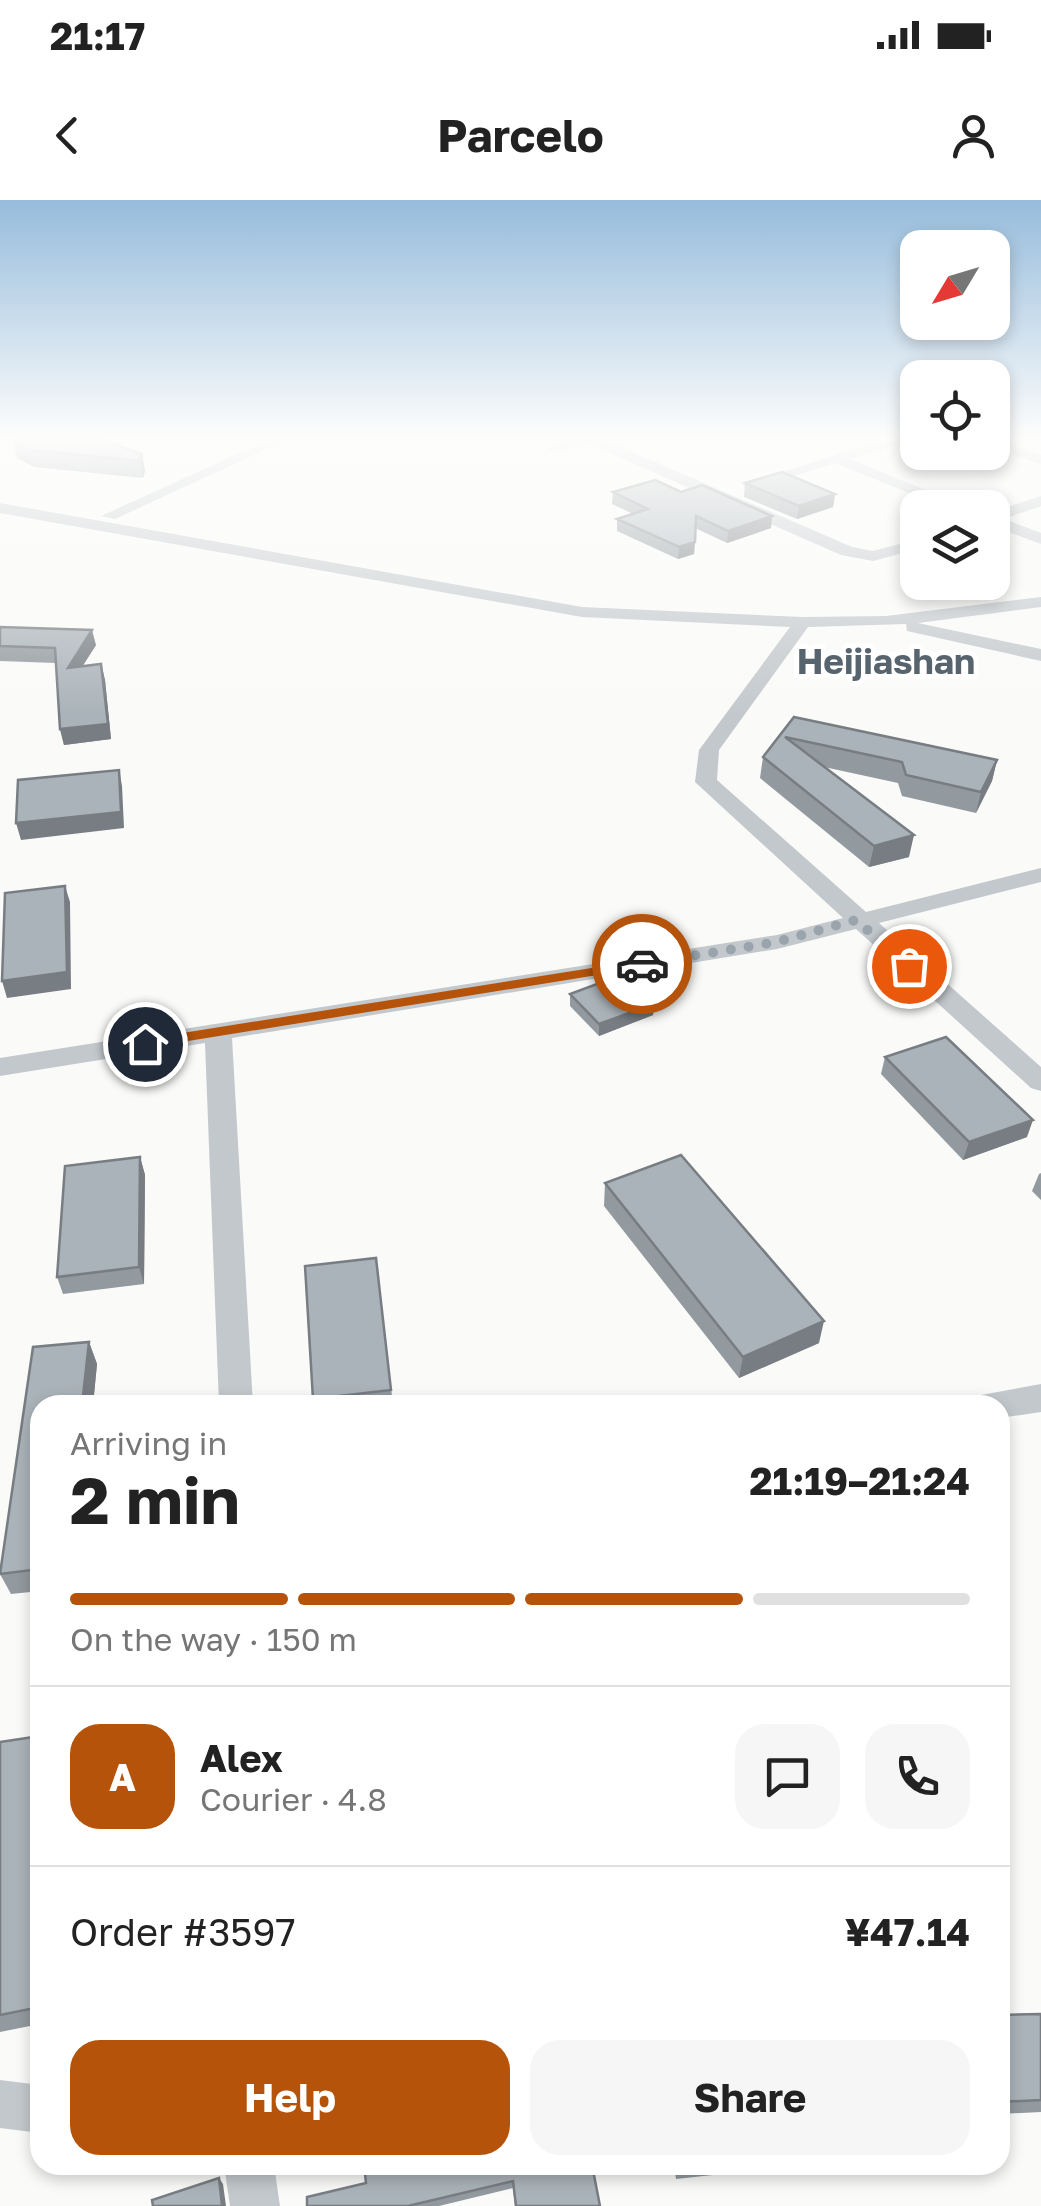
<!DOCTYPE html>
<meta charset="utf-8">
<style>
:root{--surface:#fff;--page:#f6f6f6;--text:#222;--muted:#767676;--line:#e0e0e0;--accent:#b45309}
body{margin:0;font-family:"Golos Text",sans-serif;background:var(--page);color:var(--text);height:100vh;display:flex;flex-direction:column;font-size:38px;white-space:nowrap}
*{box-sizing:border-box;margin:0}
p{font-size:32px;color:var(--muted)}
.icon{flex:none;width:55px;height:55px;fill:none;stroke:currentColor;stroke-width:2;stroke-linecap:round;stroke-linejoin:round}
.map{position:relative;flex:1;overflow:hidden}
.details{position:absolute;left:30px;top:1195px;width:980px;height:780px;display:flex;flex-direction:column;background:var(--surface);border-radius:30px;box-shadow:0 5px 15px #0003}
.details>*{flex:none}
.needle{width:65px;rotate:232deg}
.fabs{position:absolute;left:900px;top:30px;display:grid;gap:20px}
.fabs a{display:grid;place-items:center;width:110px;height:110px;border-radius:20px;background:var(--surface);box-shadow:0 5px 15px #0003;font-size:50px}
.pin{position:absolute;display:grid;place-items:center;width:85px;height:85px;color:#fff;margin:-42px;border:5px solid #fff;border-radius:50%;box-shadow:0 2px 10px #0007}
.courier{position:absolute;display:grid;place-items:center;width:100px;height:100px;margin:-50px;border:8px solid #b45309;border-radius:50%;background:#fff;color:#222;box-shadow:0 2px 12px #0007}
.overview em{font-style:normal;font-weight:700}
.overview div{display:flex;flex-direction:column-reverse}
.overview{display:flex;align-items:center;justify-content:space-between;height:170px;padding:0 40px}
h1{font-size:65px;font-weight:700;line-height:75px}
.bar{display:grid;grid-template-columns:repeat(4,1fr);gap:15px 10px;align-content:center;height:120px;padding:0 40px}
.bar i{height:12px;border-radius:8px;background:var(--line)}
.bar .active{background:var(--accent)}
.bar p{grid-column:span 4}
.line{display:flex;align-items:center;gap:25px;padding:0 40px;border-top:2px solid var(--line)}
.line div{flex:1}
.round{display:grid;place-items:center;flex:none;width:105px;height:105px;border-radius:30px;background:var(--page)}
.action{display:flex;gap:20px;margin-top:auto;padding:20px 40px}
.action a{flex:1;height:115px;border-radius:30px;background:var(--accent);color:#fff;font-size:40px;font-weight:700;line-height:115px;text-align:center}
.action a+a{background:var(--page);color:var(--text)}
.status{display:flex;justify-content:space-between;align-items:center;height:70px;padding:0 50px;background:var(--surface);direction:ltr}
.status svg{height:28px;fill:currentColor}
header{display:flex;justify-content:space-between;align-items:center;height:130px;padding:0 40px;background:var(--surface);font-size:45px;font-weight:700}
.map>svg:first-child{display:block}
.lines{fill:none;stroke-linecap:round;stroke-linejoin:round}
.minor{fill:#c3c8cc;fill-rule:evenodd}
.wall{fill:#929a9f}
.shaded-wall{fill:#777d82}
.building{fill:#aab3b9;stroke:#777d82;stroke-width:2.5}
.route{fill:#b45309}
.done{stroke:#99a4ac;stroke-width:10;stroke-dasharray:0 18}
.labels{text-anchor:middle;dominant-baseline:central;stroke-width:10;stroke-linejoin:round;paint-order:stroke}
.far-district-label{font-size:35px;font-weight:bold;fill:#57646e;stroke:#fff}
</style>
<div class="status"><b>21:17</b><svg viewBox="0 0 49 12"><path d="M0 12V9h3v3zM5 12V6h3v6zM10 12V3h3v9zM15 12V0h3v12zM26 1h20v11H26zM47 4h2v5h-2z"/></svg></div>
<header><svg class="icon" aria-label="back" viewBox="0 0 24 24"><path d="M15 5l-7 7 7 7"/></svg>Parcelo<svg class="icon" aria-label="person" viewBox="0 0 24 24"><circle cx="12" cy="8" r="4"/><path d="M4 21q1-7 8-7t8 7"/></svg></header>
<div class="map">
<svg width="1041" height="2006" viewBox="0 0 1041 2006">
<rect width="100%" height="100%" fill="#fafaf8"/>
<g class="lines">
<path class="minor" d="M279 235H297L115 319 101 316Z
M574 235H607L602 239 852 347 873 351 918 339V349L873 361 841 355 587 243 554 252 547 248Z
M898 235 918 238 850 259 969 308H946L835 263 750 290 742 285Z
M992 239 1041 255V264L992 248Z
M1041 296V306L1004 319 1041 333V344L992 326V312Z
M0 303 582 407 803 417 886 416 1041 397V407L918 423 1041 449V461L907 431 906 424 808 427 719 550 717 580 866 712 1041 668V682L879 723 1041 867V891L1031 888 856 729 777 749 232 838 253 1205H219L205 843 0 876V858L777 735 843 718 695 582 699 550 790 427 582 417 0 313Z
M1041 1184V1212L1000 1218V1205H976L981 1195Z
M0 1880 40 1885V1933L0 1928Z
M224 1965H274L280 2006H230Z"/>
</g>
<path class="wall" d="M233 235H262L251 239Z
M13 241 142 254 145 271 143 278 34 267 17 258Z
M745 283 835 294 833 307 797 319 744 297Z
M613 292H681L772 316 771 328 727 343 695 328 694 354 678 359 617 331V319L633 314 612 304Z
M0 427 96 445 82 466 101 464 105 480 111 539 64 545 60 529 56 463 0 461Z
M794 517 997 560 992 581 976 613 902 596 898 583 824 567 909 657 869 667 760 578 763 557Z
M570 794 654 804 653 815 599 836 570 806Z
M885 857 1027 937 963 960 881 874Z
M140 957 145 975 144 1084 63 1094 57 1077Z
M1041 973V1000L1032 991 1039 974Z
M605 983 819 1143 739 1178 604 1006Z
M376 1058 393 1205H314L313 1199Z
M89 1142 97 1164 93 1205H40V1391L11 1394 0 1374 33 1147Z
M40 1536V1824L0 1832V1542Z
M1041 1814V1912L1000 1914V1815Z
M592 1965 600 2006H515L513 1988 439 2006H307Z
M674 1965H734V1967L731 1973 676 1979Z"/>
<path class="shaded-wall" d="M142 254 145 271 143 278 140 261Z
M835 294 833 307 797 319 799 306Z
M772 316 771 328 727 343 728 331Z
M695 342 694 354 678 359 679 347Z
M92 430 96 445 72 483 68 468Z
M101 464 105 480 111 539 64 545 60 529Z
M997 560 992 581 976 613 981 592Z
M119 570 122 586 124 628 21 640 16 623Z
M914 635 909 657 869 667 874 646Z
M65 686 70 702 71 789 7 798 2 781Z
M654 804 653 815 599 836V824Z
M1033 920 1027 937 963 960 969 942Z
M140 957 145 975 144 1084 139 1067Z
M824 1121 819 1143 739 1178 743 1157Z
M89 1142 97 1164 93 1205H82Z
M219 1978 223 1984 226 2006H222Z"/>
<path class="building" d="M12 235H89L142 254 140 261 30 250 13 241Z
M782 272 835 294 799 306 745 283Z
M655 280 681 292 702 285 772 316 728 331 696 316 695 342 679 347 617 319 648 309 613 292Z
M0 427 92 430 68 468 101 464 108 524 60 529 55 448 0 446Z
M794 517 997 560 981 592 906 575 902 562 785 537 914 635 874 646 763 557Z
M119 570 121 612 16 623 18 580Z
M65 686 67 772 2 781 5 693Z
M624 774 654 804 599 824 570 794Z
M946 837 1033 920 969 942 885 857Z
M681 955 824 1121 743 1157 605 983Z
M140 957 139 1067 57 1077 65 966Z
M376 1058 391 1190 313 1199 305 1066Z
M89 1142 82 1205H40V1369L0 1374 33 1147Z
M40 1536V1807L0 1815V1542Z
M1041 1814V1900L1000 1902V1815Z
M364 1965H592L600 2006H516L513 1981 408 2006H307V1997L366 1983Z
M677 1965H734V1967L678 1973Z
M219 1978 222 2006H153L152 2000Z"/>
<linearGradient id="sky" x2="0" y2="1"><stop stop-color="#96bcdc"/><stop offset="0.46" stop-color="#fdfdfc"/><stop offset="1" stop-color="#fdfdfc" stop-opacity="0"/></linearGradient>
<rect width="1041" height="516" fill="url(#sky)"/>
<path class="route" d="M642 760 647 761V767L145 848 138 844 145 839Z"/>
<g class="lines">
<path class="done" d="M642 764 777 742 856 720 909 766"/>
</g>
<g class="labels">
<g class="far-district-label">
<text x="886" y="461">Heijiashan</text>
</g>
</g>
</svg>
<div class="fabs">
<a><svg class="needle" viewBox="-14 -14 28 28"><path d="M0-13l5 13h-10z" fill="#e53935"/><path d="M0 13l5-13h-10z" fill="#767676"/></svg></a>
<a><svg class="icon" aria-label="locate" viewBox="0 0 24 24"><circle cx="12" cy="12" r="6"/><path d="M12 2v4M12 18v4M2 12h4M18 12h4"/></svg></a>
<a><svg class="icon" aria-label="layers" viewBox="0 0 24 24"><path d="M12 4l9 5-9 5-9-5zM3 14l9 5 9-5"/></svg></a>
</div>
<div class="pin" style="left:909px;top:766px;background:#ea580c"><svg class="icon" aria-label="bag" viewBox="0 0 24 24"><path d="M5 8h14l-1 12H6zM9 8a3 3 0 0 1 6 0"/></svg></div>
<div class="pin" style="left:145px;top:844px;background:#1f2937"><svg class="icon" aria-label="home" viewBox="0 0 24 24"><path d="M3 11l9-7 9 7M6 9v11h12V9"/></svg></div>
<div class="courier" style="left:642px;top:764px"><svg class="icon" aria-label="car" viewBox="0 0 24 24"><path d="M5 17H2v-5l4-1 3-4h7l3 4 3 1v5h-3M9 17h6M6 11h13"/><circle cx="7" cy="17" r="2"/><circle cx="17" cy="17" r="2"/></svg></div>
<section class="details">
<div class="overview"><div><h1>2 min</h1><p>Arriving in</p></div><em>21:19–21:24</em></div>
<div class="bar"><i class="active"></i><i class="active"></i><i class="active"></i><i></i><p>On the way · 150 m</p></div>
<div class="line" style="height:180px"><b class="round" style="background:var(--accent);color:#fff">A</b><div><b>Alex</b><p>Courier · 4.8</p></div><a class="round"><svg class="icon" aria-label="chat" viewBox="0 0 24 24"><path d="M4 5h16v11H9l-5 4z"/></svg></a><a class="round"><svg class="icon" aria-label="phone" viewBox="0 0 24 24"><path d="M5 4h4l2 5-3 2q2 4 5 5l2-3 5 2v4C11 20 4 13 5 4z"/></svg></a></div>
<div class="line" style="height:130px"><div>Order #3597</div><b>¥47.14</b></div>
<div class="action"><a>Help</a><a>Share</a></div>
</section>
</div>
